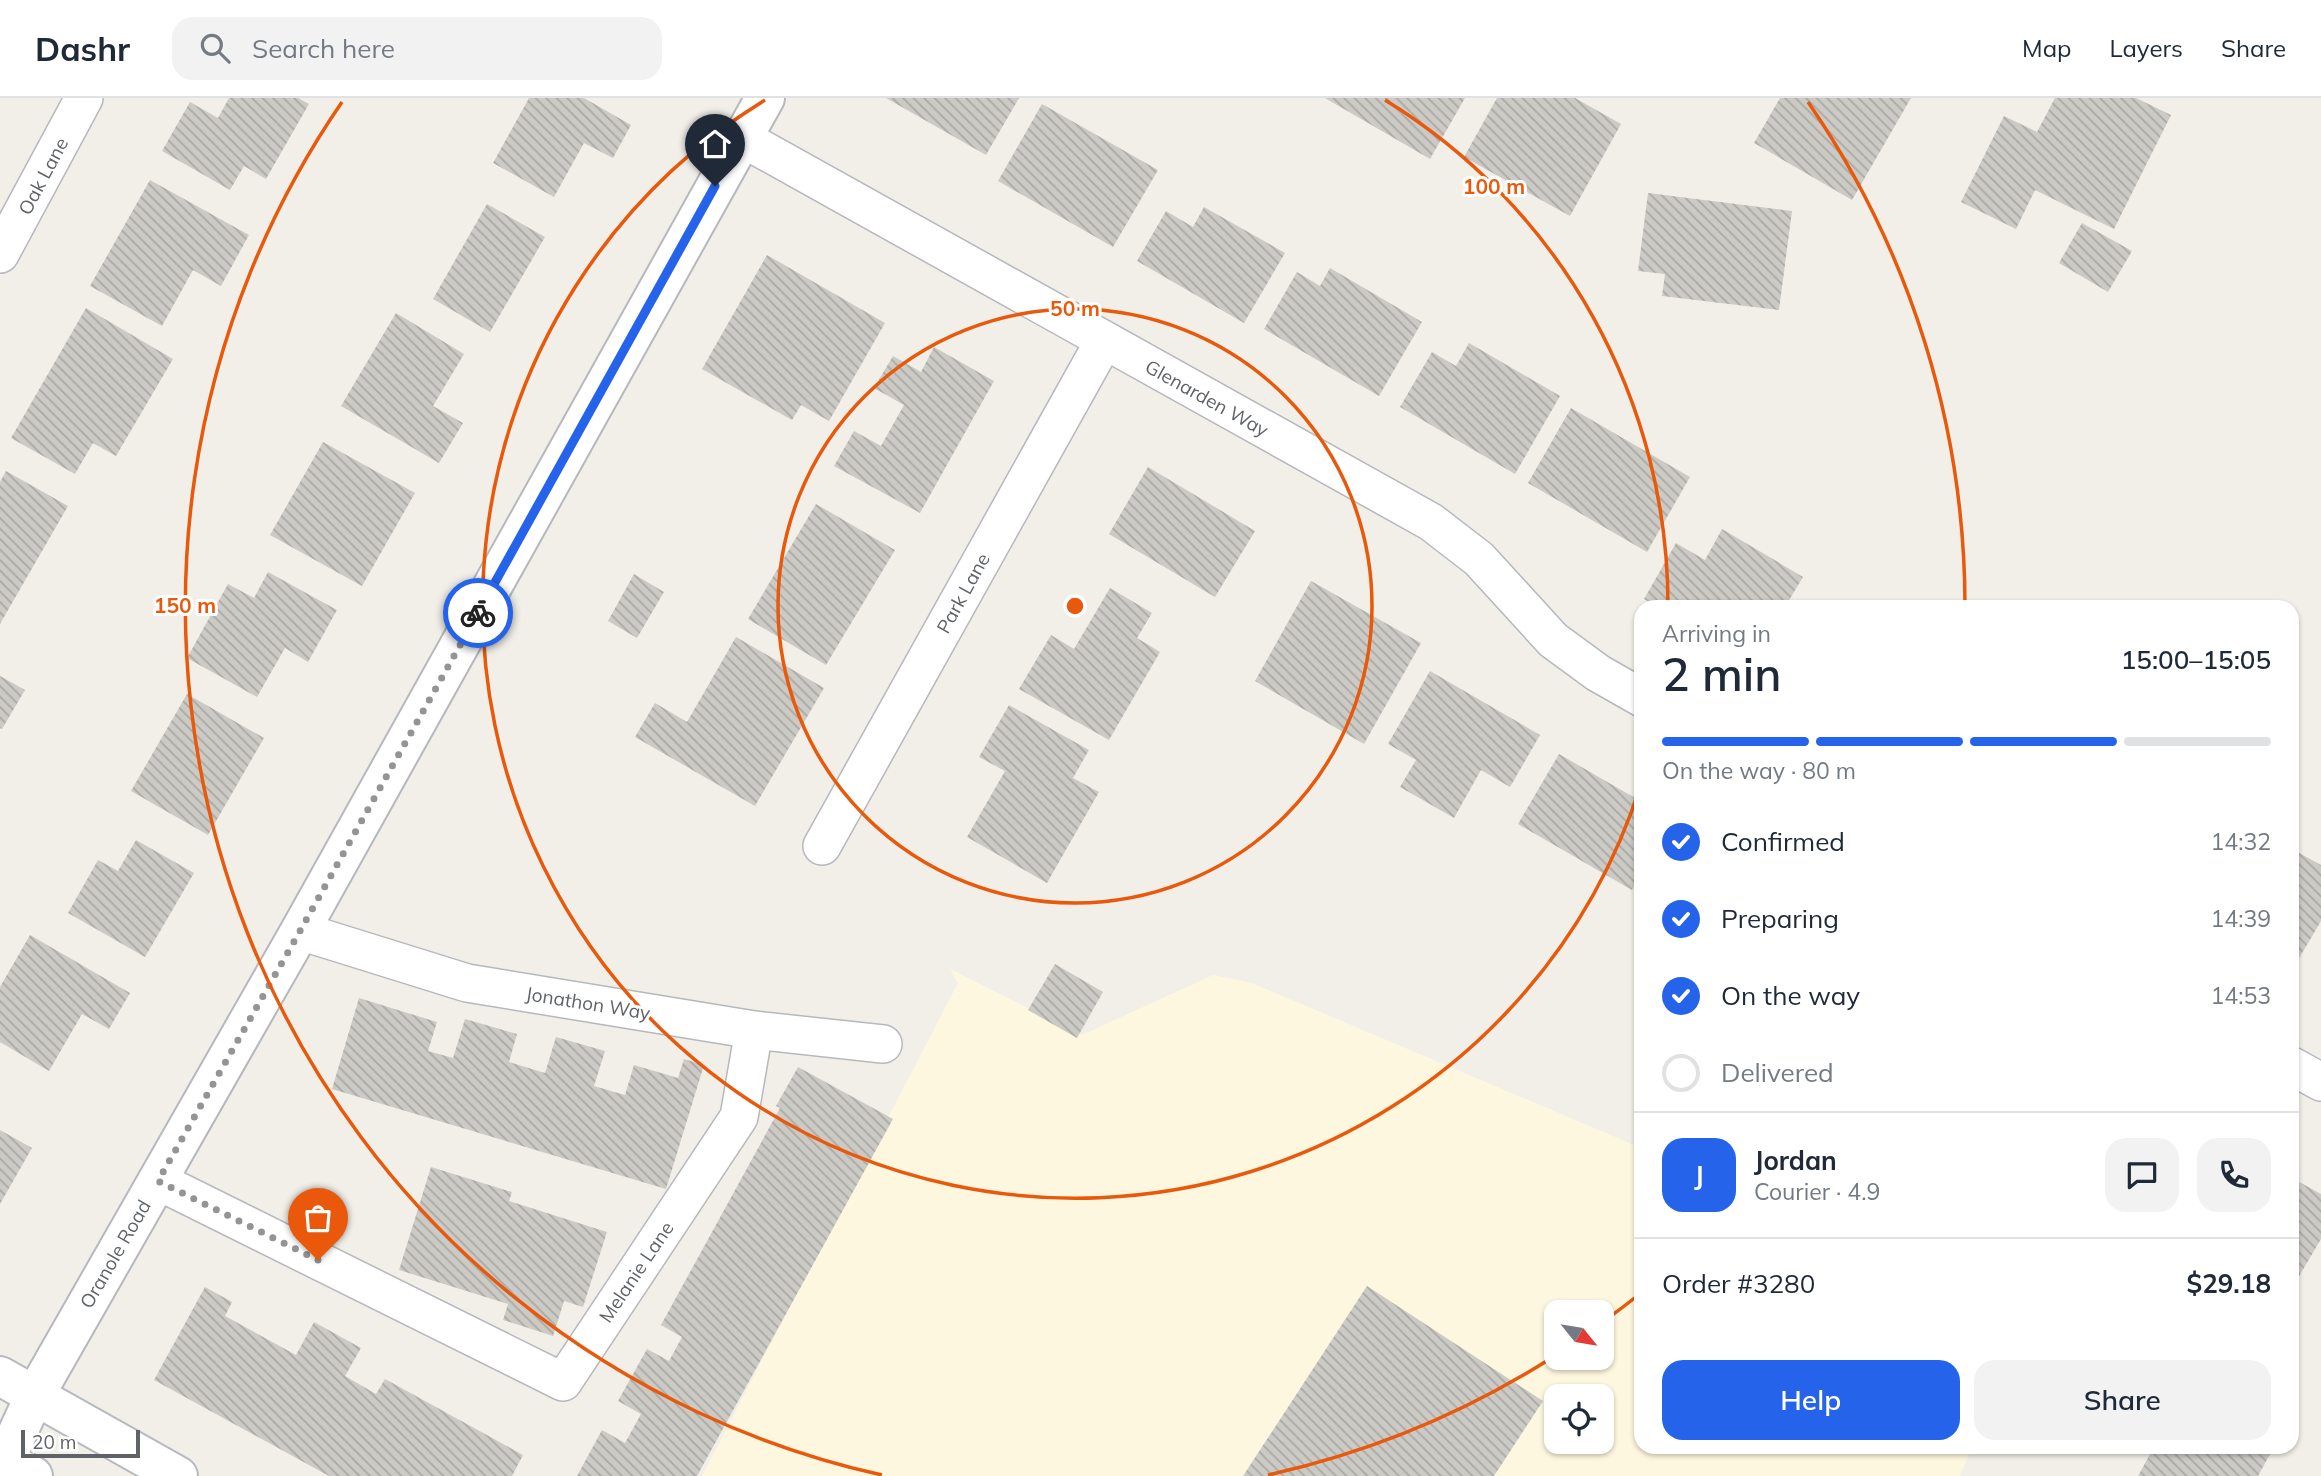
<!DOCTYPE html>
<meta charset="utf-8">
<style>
:root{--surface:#fff;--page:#f2f2f3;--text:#1f2937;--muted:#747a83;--line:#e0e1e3;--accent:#2563eb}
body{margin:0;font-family:Mulish,sans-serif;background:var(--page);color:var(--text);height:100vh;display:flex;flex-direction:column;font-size:26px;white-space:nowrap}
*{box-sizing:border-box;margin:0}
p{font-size:23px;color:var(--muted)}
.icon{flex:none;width:38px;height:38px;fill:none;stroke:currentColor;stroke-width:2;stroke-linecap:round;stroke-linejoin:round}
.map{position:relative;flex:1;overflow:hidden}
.drawer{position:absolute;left:1634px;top:502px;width:665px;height:854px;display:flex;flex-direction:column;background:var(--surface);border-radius:21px;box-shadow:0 2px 5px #0004}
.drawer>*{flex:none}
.needle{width:46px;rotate:120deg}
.buttons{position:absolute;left:1544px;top:1202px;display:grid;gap:14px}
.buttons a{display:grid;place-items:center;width:70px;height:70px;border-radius:14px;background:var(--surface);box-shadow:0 2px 5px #0004;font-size:35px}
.scale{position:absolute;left:21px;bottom:18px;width:119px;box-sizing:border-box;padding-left:7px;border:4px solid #5f6368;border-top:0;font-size:19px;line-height:24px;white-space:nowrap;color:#5f6368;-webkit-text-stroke:5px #fff;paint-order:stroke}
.pin{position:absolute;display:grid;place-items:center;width:60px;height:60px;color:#fff;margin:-72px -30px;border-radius:50% 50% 50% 0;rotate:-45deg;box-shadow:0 0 7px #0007}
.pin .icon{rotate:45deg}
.courier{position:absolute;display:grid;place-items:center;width:70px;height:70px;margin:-35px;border:5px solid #2563eb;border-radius:50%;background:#fff;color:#222;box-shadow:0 2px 9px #0007}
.overview em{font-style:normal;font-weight:600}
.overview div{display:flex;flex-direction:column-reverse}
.overview{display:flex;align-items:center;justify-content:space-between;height:119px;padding:0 28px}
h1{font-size:46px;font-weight:600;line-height:52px}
.bar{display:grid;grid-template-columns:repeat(4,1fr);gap:10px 7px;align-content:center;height:84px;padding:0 28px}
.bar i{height:9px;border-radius:5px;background:var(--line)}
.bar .active{background:var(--accent)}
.bar p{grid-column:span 4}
.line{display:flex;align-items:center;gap:18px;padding:0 28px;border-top:2px solid var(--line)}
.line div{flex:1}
.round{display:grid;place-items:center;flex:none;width:74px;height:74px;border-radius:21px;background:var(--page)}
ol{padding:0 28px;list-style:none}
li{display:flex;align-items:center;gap:21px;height:77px}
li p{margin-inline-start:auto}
li .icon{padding:7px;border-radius:50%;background:var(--accent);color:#fff;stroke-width:4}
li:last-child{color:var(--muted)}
li i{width:38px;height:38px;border:4px solid var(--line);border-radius:50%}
.action{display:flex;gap:14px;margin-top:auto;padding:14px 28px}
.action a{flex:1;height:80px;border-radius:21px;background:var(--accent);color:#fff;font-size:28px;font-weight:600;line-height:80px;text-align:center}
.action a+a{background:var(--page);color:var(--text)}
header{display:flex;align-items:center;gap:42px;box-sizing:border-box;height:98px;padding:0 35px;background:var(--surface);border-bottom:2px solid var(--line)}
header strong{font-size:33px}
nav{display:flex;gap:38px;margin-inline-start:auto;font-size:24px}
.search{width:490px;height:63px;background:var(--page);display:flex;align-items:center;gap:18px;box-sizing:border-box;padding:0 24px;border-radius:21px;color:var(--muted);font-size:26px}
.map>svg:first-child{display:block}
.commercial{fill:#fef7e0;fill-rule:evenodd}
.building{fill:url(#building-back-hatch)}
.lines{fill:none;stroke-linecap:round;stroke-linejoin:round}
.minor-casing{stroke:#b5b8bc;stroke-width:40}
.tertiary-casing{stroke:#b5b8bc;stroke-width:42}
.secondary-casing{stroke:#b6babf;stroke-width:42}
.minor{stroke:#fff;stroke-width:37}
.tertiary{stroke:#fff;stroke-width:38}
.secondary{stroke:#fff;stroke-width:38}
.done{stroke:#929495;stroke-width:7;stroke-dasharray:0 12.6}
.route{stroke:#2563eb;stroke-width:9}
.ring{fill:none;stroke:#e8590c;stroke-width:3.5}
.labels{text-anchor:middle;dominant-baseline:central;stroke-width:6;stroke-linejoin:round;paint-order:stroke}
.street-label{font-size:19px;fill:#5f6368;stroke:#fff}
.centre{fill:#e8590c;stroke:#fff;stroke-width:3.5}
.ring-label{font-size:21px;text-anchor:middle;font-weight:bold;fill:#e8590c;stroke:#fff;stroke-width:6;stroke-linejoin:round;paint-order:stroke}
</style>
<header>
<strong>Dashr</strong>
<div class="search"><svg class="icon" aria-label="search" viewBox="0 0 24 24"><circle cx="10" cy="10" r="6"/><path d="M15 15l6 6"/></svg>Search here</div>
<nav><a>Map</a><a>Layers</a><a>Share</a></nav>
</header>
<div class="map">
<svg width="2321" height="1378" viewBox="0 0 2321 1378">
<defs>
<pattern id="building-back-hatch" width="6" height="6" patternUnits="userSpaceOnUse" patternTransform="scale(1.75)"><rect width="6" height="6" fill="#cccac5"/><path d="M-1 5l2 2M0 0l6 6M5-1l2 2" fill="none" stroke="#a9a8a4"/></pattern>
</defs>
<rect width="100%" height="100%" fill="#f1efe8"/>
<path class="commercial" d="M950 871 1082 937 1213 877 1252 885 1641 1050 1642 1349H1972L1960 1378H702L958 885ZM1556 1214H1601V1260H1556ZM1556 1298H1601V1344H1556Z"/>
<path class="building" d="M229 0H298L309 6 266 81 244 68 230 92 162 53 190 4 218 20Z
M529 0H584L631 27 613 60 584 45 554 99 493 65Z
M886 0H1019L986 57Z
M1325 0H1465L1430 61Z
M1497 0H1575L1621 26 1570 118 1464 59Z
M1780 0H1911L1852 102 1754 45Z
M2055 0H2136L2171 17 2114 131 2035 92 2016 131 1961 104 2004 18 2037 34Z
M1042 6 1158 72 1113 149 998 83Z
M150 82 249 137 221 188 193 172 162 228 90 188Z
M1648 95 1792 113 1779 212 1662 198 1665 176 1638 173Z
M487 106 545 139 490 234 433 201Z
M1204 109 1285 155 1244 225 1137 163 1166 113 1193 129Z
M2082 125 2132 153 2108 194 2059 165Z
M767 157 885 225 829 323 801 307 792 322 702 271Z
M1330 170 1422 224 1379 298 1264 231 1297 174 1320 188Z
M86 210 173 261 116 358 93 345 75 376 11 340Z
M396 215 464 256 433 308 463 325 439 365 341 308Z
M1469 245 1560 298 1515 376 1400 309 1432 254 1456 268Z
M934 249 994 283 920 415 834 368 854 333 881 348 904 307 874 290 893 258 921 274Z
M1571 310 1690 379 1647 454 1528 385Z
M323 344 415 395 362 488 270 437Z
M1148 369 1255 433 1215 499 1109 436Z
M6 373 68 408 0 526V384Z
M816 406 895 452 826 567 748 521Z
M1722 431 1803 479 1785 509H1658L1644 501 1676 445 1705 462Z
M268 474 337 512 308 564 285 550 257 599 187 560 228 486 254 500Z
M634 476 664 494 637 540 608 523Z
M1311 483 1421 545 1364 646 1255 583Z
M1110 490 1152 515 1137 540 1160 554 1109 642 1019 591 1051 537 1074 551Z
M736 539 824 590 755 708 635 639 655 605 687 624Z
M1430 573 1540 637 1510 689 1481 672 1454 720 1400 689 1416 662 1388 646Z
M0 578 25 592 2 631 0 630Z
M187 596 264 640 208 737 131 693Z
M1009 607 1089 652 1073 680 1099 694 1047 785 967 739 1005 673 979 659Z
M1559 656 1642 704V776L1632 792 1518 726Z
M136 742 194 775 145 859 68 815 98 762 118 773Z
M2292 751 2321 767V823L2298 862 2292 859Z
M30 837 130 895 109 931 82 916 49 973 0 944V889Z
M1055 866 1103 894 1077 940 1028 912Z
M359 900 437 924 428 953 453 960 465 921 517 936 509 964 545 975 556 939 605 953 594 988 625 997 634 967 678 980 684 961 704 967 666 1091 332 991Z
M798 969 893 1021 697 1378H577L602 1332 625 1345 641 1316 618 1303 647 1251 669 1263 682 1239 661 1227 780 1010 776 1008Z
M0 1032 32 1050 0 1106Z
M431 1069 512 1094 509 1103 607 1134 583 1209 564 1203 553 1238 503 1222 508 1206 399 1172Z
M2292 1080 2321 1096V1141L2298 1180 2292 1177Z
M1367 1188 1543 1303 1494 1378H1243Z
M205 1189 232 1204 225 1218 296 1257 314 1224 361 1250 345 1278 376 1296 385 1281 523 1357 512 1378H329L154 1282Z
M2154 1349H2274L2258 1378H2138Z"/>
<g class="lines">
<g class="minor-casing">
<path id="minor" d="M742 40 1431 424 1479 461 1553 542 1598 575 1642 600
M0 156 84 0
M822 748 1104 243
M300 833 467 885 754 932 883 946
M2292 968 2321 984
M158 1083 563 1284 739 1019 754 932"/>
</g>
<g class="tertiary-casing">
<path id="tertiary" d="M5 1362 35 1297 300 833 765 0"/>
</g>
<g class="secondary-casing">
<path id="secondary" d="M0 1278 178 1378
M0 1360 33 1378"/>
</g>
<use href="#minor" class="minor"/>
<use href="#tertiary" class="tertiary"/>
<use href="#secondary" class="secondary"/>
</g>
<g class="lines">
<path class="done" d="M318 1162 158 1083 300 833 478 515"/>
<path class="route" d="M478 515 715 88"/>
</g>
<g class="ring">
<circle cx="1075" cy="508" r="297"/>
<path d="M1641 686A593 593 0 1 1 765 2M1385 2A593 593 0 0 1 1668 508"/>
<path d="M1641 1195A890 890 0 0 1 1604 1223M1553 1259A890 890 0 0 1 1268 1377M882 1377A890 890 0 0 1 342 4M1808 4A890 890 0 0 1 1965 508"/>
</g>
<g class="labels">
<g class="street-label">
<text transform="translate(43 78) rotate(-62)">Oak Lane</text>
<text transform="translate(1207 300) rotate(29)">Glenarden Way</text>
<text transform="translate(963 495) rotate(-61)">Park Lane</text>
<text transform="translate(588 905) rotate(9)">Jonathon Way</text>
<text transform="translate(115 1156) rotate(-60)">Oranole Road</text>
<text transform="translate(636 1174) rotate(-56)">Melanie Lane</text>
</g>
</g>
<circle cx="1075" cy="508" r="10" class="centre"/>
<g class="ring-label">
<text x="1494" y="96">100 m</text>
<text x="1075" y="218">50 m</text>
<text x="185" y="515">150 m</text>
</g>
</svg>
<div class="buttons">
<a><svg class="needle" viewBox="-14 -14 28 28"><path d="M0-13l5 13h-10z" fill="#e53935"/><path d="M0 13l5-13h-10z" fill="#747a83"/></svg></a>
<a><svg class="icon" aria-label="locate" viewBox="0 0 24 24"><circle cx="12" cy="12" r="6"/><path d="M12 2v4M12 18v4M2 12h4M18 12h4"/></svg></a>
</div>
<div class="scale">20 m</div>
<div class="pin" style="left:318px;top:1162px;background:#ea580c"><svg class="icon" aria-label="bag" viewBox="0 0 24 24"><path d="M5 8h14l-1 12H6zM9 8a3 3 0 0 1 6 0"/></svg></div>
<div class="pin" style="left:715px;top:88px;background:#1f2937"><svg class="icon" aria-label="home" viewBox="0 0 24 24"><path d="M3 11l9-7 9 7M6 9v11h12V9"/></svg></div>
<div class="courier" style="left:478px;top:515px"><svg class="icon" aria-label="bike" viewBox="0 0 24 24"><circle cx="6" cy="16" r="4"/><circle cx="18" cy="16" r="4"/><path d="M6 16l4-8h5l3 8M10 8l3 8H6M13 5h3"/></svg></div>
<section class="drawer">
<div class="overview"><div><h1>2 min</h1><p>Arriving in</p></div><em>15:00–15:05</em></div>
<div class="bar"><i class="active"></i><i class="active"></i><i class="active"></i><i></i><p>On the way · 80 m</p></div>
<ol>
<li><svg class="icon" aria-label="check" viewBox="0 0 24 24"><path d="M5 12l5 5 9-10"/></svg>Confirmed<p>14:32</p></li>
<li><svg class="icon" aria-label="check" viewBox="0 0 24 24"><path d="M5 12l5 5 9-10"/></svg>Preparing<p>14:39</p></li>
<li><svg class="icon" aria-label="check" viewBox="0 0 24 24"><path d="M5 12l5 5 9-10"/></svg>On the way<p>14:53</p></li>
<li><i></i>Delivered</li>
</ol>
<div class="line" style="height:126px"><b class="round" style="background:var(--accent);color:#fff">J</b><div><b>Jordan</b><p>Courier · 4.9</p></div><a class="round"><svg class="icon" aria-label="chat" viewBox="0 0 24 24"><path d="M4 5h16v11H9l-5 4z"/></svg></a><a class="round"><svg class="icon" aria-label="phone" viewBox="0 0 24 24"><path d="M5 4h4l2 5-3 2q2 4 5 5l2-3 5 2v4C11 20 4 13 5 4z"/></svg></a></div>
<div class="line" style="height:91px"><div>Order #3280</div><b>$29.18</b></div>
<div class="action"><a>Help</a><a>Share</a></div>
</section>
</div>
